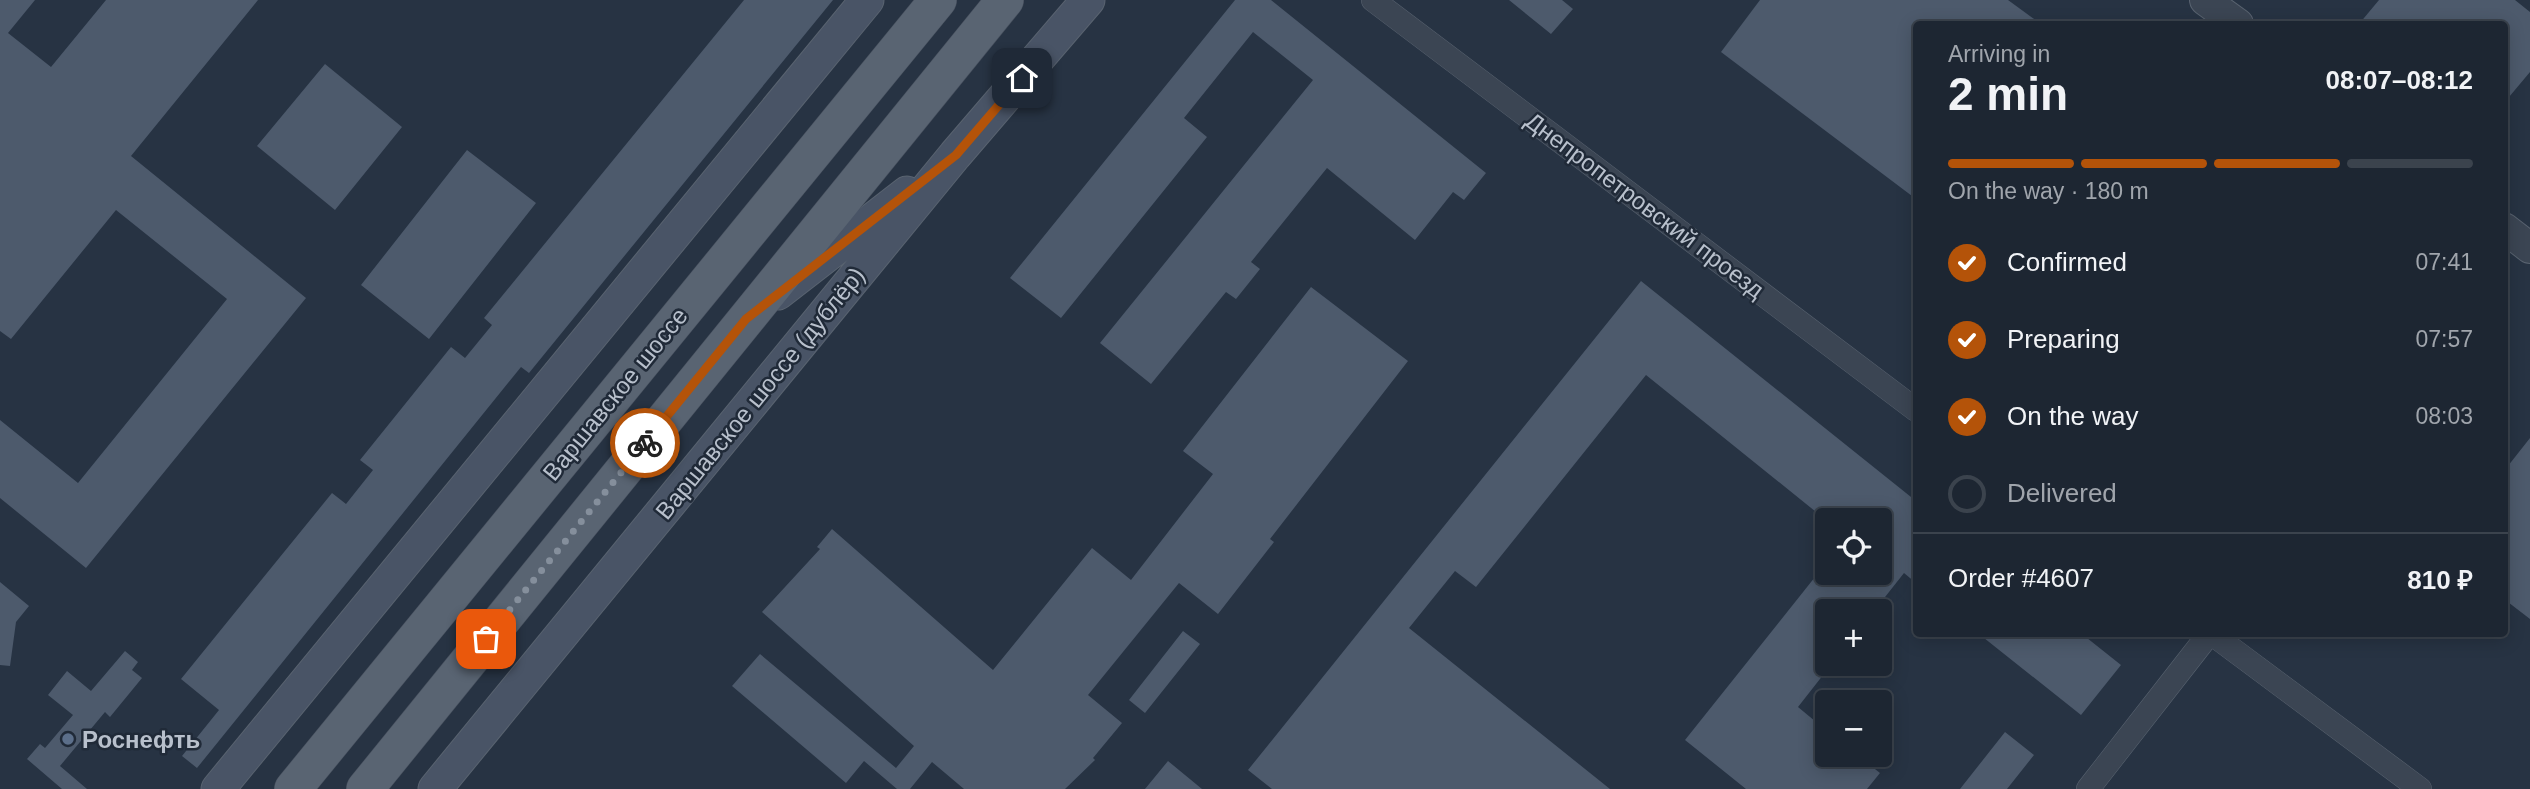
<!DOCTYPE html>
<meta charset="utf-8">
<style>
:root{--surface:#1d2632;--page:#252e3a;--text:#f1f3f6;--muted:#a0a5ac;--line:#3b434d;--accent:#b45309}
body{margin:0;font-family:Helvetica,sans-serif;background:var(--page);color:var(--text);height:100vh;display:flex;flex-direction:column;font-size:26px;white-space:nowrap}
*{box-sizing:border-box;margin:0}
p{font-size:23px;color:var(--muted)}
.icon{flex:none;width:38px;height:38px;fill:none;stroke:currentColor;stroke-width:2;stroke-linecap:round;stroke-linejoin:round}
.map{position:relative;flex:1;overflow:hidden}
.side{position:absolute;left:1913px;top:21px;width:595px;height:616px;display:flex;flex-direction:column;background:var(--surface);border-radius:7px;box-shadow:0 4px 18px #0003,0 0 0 2px var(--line)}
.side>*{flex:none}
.fabs{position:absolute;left:1815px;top:508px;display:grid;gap:14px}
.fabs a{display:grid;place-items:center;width:77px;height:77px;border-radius:7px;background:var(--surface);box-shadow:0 4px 18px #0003,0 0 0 2px var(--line);font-size:35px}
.pin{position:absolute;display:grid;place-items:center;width:60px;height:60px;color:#fff;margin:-30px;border-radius:14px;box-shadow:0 4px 10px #0006}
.courier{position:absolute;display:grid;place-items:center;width:70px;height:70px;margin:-35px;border:5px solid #b45309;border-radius:50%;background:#fff;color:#222;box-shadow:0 2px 9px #0007}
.headline em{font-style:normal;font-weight:700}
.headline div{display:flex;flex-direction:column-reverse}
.headline{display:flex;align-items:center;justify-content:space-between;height:119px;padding:0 35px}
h1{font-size:46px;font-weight:700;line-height:52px}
.bar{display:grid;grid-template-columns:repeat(4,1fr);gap:10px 7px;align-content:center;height:84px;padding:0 35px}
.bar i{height:9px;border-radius:5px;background:var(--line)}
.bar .on{background:var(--accent)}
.bar p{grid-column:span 4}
.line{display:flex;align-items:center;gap:18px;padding:0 35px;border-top:2px solid var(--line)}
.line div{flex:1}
ol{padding:0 35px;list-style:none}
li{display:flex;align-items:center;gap:21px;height:77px}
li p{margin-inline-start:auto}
li .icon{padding:7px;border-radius:50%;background:var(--accent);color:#fff;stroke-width:4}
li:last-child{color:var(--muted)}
li i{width:38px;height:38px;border:4px solid var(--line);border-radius:50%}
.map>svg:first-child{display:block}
.building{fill:#4d5a6c}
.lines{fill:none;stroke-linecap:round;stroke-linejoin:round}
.minor-casing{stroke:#596370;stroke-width:24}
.tertiary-casing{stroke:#596370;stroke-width:32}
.secondary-casing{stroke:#596370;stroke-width:35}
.primary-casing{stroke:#454e5c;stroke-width:38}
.minor{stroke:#3b4553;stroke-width:23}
.tertiary{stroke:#3b4553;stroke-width:30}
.secondary{stroke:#495466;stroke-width:33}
.primary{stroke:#596472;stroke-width:37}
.done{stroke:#858f9c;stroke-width:7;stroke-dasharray:0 12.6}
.route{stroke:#b45309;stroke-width:9}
.service-dot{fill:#5c6f8a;stroke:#202a38;stroke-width:2.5}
.labels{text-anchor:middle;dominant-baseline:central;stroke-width:5;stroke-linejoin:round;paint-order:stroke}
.street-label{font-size:24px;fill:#b8c0cc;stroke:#202a38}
.poi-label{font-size:24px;font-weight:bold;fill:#b8c0cc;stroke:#202a38;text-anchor:start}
</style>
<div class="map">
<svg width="2530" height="789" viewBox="0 0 2530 789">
<rect width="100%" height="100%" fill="#273343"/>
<path class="building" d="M0 0H35L8 33 51 67 106 0H258L131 156 306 298 86 568 0 498V420L78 483 227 299 116 210 11 339 0 331Z
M744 0H833L529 373 521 367 197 768 182 756 219 710 181 679 332 493 346 504 373 470 360 460 451 347 465 358 492 325 484 318Z
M1235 0H1271L1486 173 1464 200 1453 192 1415 240 1327 168 1251 262 1260 269 1236 299 1226 292 1151 384 1100 343 1313 80 1253 32 1184 118 1207 137 1061 318 1010 278Z
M1509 0H1562L1573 9 1551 34Z
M1760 0H2008L2041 24H1916V199L1721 52Z
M2379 0H2515L2530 12V72L2504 103V24H2359Z
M325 64 402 127 335 210 257 146Z
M467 150 536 203 429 339 361 285Z
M1641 281 1916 501V583L1904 573 1874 611H1827V670L1798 707 1827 731V754H1856L1880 773 1867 789H1746L1685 740 1819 572H1880V520H1826L1646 375 1476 587 1455 571 1409 628 1610 789H1272L1248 770Z
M1311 287 1408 361 1270 539 1274 542 1218 614 1179 583 1088 695 1122 723 1093 758 1095 760 1065 789H964L932 762 910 789H897L864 761 846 783 732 686 760 654 896 768 914 746 762 612 820 549 817 547 832 529 993 670 1092 548 1131 580 1213 474 1183 451Z
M2530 438V619L2504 599V471Z
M0 582 29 606 16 622 10 666 0 665Z
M1183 631 1200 644 1145 713 1129 700Z
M1979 634H2082L2121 665 2081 715Z
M125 651 138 662 132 670 142 678 110 717 105 712 60 766 87 789H62L27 759 40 744 45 748 73 715 48 695 67 671 91 691Z
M2005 732 2034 755 2007 789H1960Z
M1168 761 1202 789H1145Z"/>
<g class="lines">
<g class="minor-casing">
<path id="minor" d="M1373 0 1916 410
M2212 634 2420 789
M2088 789 2209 634"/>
</g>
<g class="tertiary-casing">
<path id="tertiary" d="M2205 0 2238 24
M2504 228 2530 248"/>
</g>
<g class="secondary-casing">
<path id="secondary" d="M778 293 907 193
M218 789 867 0
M435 789 955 155 1088 0"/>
</g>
<g class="primary-casing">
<path id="primary" d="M293 789 938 0
M365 789 1005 0"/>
</g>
<use href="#minor" class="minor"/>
<use href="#tertiary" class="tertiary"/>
<use href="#secondary" class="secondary"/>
<use href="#primary" class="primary"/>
</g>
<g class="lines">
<path class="done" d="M486 639 645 443"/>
<path class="route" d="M645 443 746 319 956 155 1022 78"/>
</g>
<circle class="service-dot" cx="68" cy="739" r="7"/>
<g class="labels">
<g class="street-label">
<text transform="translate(1645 205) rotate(37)">Днепропетровский проезд</text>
<text transform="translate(760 393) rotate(-51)">Варшавское шоссе (дублёр)</text>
<text transform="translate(615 394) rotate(-51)">Варшавское шоссе</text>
</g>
<g class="poi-label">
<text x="82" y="739">Роснефть</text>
</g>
</g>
</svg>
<div class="fabs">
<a><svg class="icon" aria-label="locate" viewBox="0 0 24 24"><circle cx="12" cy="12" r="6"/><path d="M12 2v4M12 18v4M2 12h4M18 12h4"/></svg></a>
<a>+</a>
<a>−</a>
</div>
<div class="pin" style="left:486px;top:639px;background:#ea580c"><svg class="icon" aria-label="bag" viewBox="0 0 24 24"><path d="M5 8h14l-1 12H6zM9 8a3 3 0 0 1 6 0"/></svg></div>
<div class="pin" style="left:1022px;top:78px;background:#1f2937"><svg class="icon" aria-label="home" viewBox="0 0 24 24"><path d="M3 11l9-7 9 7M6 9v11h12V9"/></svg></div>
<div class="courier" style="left:645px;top:443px"><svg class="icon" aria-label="bike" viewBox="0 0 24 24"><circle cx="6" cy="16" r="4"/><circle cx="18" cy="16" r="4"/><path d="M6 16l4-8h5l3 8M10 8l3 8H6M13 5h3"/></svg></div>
<section class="side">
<div class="headline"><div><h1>2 min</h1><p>Arriving in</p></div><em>08:07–08:12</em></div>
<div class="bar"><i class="on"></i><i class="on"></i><i class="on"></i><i></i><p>On the way · 180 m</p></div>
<ol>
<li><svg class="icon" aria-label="check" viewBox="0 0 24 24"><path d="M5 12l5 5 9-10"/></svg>Confirmed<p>07:41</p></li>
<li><svg class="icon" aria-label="check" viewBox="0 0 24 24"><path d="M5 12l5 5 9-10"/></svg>Preparing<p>07:57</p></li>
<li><svg class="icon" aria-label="check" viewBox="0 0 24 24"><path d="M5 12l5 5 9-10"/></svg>On the way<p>08:03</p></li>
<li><i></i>Delivered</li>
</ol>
<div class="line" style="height:91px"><div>Order #4607</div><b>810 ₽</b></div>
</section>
</div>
